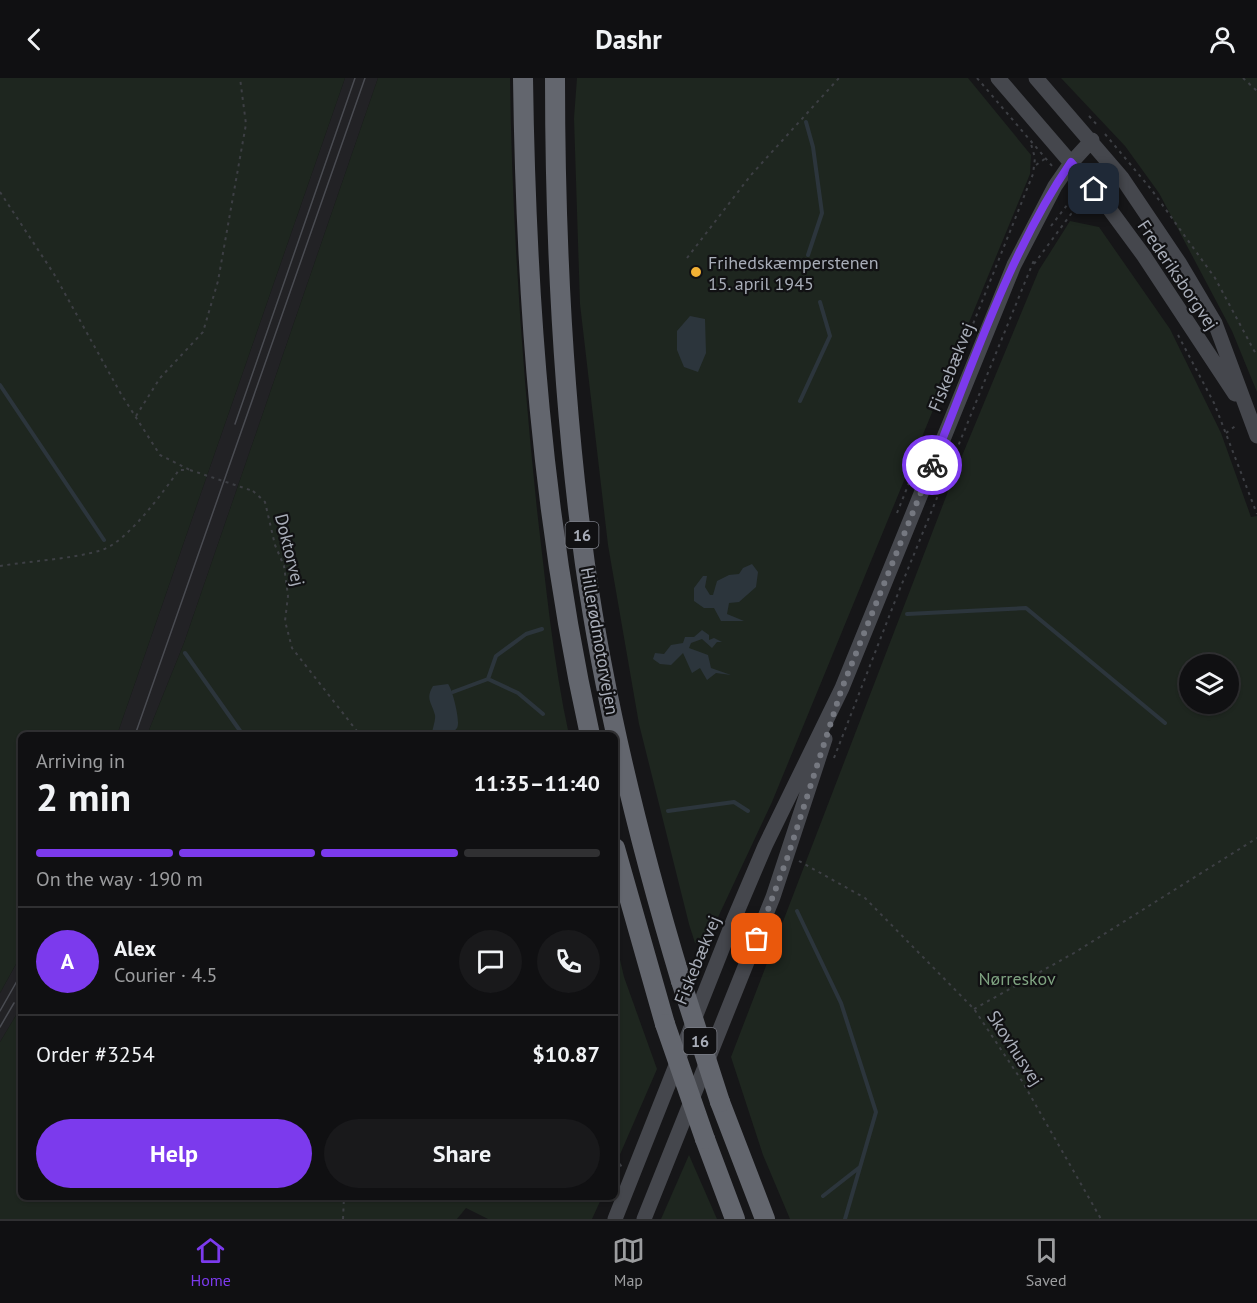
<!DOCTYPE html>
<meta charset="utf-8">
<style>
:root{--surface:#101012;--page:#19191b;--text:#f1f3f6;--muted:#9c9d9f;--line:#303032;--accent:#7c3aed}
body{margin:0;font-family:"PT Sans",sans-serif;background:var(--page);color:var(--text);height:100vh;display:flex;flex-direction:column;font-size:22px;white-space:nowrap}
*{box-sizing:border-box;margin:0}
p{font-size:20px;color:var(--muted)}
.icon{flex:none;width:33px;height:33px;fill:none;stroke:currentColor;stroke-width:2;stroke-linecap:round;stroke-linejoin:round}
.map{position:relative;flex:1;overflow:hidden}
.sheet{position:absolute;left:18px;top:654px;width:600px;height:468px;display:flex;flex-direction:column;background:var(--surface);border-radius:9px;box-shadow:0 2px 4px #0004,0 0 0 2px var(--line)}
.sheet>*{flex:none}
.fabs{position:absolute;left:1179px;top:576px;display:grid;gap:12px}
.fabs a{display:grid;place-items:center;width:60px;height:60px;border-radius:50%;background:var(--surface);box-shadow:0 2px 4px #0004,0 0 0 2px var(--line);font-size:30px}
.pin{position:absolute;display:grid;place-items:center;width:51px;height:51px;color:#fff;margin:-26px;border-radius:12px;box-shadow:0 3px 9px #0006}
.courier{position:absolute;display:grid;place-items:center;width:60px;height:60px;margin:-30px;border:4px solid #7c3aed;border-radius:50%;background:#fff;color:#222;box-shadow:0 2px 8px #0007}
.headline em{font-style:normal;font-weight:800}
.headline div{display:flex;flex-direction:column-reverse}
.headline{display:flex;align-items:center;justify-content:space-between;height:102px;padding:0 18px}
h1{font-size:39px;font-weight:800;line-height:45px}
.bar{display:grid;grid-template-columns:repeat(4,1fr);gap:9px 6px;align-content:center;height:72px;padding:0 18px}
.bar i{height:8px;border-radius:4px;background:var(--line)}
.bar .active{background:var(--accent)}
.bar p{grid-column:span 4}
.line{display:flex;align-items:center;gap:15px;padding:0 18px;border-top:2px solid var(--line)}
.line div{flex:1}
.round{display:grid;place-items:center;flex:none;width:63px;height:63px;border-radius:32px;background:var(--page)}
.button{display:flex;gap:12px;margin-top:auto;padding:12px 18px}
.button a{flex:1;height:69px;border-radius:36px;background:var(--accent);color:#fff;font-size:24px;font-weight:800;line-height:69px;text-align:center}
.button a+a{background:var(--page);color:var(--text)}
header{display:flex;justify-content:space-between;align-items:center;height:78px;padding:0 18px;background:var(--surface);font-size:27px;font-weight:800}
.tab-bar{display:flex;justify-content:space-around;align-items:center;height:84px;border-top:2px solid var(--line);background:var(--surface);font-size:16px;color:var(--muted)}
.tab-bar a{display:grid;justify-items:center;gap:3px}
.tab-bar .active{color:var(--accent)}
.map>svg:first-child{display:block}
.built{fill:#222225}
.green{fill:#1e261f;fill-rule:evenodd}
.water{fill:#2c353c}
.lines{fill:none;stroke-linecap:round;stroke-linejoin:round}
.stream{stroke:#2c353c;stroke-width:4}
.path{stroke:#3d3f44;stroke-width:2;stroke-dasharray:3 4.5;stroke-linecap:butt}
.secondary{stroke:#45474d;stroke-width:15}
.highway{stroke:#63666e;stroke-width:20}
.tram{stroke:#4a4c52;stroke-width:1.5}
.path-bridge{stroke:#3d3f44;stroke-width:2;stroke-dasharray:3 4.5;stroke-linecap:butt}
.highway-bridge{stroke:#63666e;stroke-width:20}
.done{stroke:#757880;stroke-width:6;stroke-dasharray:0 10.8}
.route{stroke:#7c3aed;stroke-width:8}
.poi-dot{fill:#f2b134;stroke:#111113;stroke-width:2}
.labels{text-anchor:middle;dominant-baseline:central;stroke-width:4.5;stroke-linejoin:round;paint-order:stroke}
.shield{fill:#111113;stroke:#7b7e86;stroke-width:1.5}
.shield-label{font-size:16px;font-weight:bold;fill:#a8adb8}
.poi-label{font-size:18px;fill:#a8adb8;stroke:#111113;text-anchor:start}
.street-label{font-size:18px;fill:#a8adb8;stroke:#111113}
.park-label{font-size:18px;fill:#7fa381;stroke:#111113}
</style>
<header><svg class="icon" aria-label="back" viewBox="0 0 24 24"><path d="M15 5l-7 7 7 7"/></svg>Dashr<svg class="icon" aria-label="person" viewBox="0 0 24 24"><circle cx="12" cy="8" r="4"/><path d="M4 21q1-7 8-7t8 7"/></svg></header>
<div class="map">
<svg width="1257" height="1141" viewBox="0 0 1257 1141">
<rect width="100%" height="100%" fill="#161618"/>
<path class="built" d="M345 0H378L184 565 147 657H117Z
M21 877V929L0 964V915Z"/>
<path class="green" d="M0 0H345L117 657H21V877L0 915Z
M378 0H510C512 144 522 288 537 432 546 508 553 583 569 657H147L184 565Z
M577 0H968L1031 77 1030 96 772 724 705 867 695 865 689 846 639 646 608 467 580 226 574 40Z
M1061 0H1257V314L1232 253 1159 115 1125 68Z
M1070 143 1099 149 1170 251 1221 355 1251 439 1257 438V1141H790L763 1077 731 979 957 390 1039 192ZM1190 586H1228V626H1190Z
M615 860 624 899 657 991 615 1088Z
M21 929V1119H602L592 1141H488L466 1130 457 1141H0V964Z
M689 1077 717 1141H661Z"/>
<path class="water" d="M690 238 705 241 706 275 698 294 684 289 677 272V253Z
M752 486 758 494 756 509 739 524 729 525 727 536 744 543H721L714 530H704L694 523V510L703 498H707L705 509 710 517H713L717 503 729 497 739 496 743 490Z
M702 552 709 557V562L714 560 722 564H717L712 570 702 561 691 565 689 570 708 577 711 590 731 597 716 595 707 602 700 590 692 595 683 575 671 587 660 586 653 581 655 575 664 576 671 567 683 565 685 559H694Z
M448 606C452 610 461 644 457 650 455 653 452 654 450 657H432C432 650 436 643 435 637 432 625 425 621 433 608Z"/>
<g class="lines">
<path class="stream" d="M806 44 813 69 822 135 808 177
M0 307 104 462
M800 323 830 258 820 224
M907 536 1026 530 1165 645
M185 575 243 657
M488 601 496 578 526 556 542 551
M453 614 488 601 518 615 543 636
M668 733 734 724 748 733
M797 833 841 925 876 1034 845 1141
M823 1118 860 1089"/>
<path class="path" d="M977 0 1053 89
M1243 0 1257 13
M1089 38 1099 49
M1105 56 1151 111 1215 200 1257 278
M1036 87 1046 80
M0 114 54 196 121 316 160 377 190 392
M1051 148 1077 114
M687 180 751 97 839 0
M1034 186 1071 136 1092 132
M1178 257 1214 325 1257 436
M951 301 1033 96 1035 80 1031 66
M136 338 160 300 203 254 218 203 246 46 240 0
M1226 355 1238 346
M253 413 265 424 275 467 284 488 288 518 285 543 292 570 360 657
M897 435 923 370
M0 488C30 483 73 481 102 472 128 463 163 414 179 392H187
M834 680 899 513 1034 182
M799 783 865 820 974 931 1022 1003 1101 1141
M974 931 1074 875 1257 760
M615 1080 622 1089
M343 1141 344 1119"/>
<path class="secondary" d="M998 0 1102 121 1144 178 1235 316
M1036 0 1122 100 1180 186 1215 245 1257 358
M615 1141 734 841 765 768 842 610 1014 187 1055 108 1071 85 1092 62
M644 1141 773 819 825 661"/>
<path class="highway" d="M523 0C526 221 542 441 590 657
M555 0C555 163 563 325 585 486 605 627 640 767 681 903
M615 770 665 946
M720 1024 765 1141
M705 1061 735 1141"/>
<path class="tram" d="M235 346 355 0
M135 657 365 0
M0 933 21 896
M0 949 14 925"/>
<path class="path-bridge" d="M190 392 253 413"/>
<path class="highway-bridge" d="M681 903 720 1024
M665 946 705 1061"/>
</g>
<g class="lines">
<path class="done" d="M757 861 788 778 842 610 932 387"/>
<path class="route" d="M932 387C973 287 1009 174 1071 84L1094 111"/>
</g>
<circle class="poi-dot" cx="696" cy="194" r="6"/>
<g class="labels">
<g class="shield">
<rect x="565.5" y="444" width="33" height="26" rx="4.5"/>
<rect x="683.5" y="950" width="33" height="26" rx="4.5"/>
</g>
<g class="shield-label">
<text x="582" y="457">16</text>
<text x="700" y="963">16</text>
</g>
<g class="poi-label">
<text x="708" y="184">Frihedskæmperstenen<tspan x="708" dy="21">15. april 1945</tspan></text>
</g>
<g class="street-label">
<text transform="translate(1178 197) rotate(56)">Frederiksborgvej</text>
<text transform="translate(951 289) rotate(-68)">Fiskebækvej</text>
<text transform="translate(290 472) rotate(76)">Doktorvej</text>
<text transform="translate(600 563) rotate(80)">Hillerødmotorvejen</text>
<text transform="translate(697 882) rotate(-68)">Fiskebækvej</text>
<text transform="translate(1015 970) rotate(57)">Skovhusvej</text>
</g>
<g class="park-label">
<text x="1017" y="900">Nørreskov</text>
</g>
</g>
</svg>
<div class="fabs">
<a><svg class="icon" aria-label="layers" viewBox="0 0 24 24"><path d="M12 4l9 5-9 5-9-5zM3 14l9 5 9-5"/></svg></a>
</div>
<div class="pin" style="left:757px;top:861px;background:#ea580c"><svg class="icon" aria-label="bag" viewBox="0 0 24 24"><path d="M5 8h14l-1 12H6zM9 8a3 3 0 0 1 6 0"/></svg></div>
<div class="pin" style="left:1094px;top:111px;background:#1f2937"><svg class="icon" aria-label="home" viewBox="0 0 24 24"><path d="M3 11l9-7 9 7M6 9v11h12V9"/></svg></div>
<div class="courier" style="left:932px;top:387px"><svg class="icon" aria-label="bike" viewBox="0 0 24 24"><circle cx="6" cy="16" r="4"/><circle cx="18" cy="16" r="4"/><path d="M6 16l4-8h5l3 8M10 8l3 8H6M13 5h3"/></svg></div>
<section class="sheet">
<div class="headline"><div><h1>2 min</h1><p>Arriving in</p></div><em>11:35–11:40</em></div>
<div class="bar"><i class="active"></i><i class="active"></i><i class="active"></i><i></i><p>On the way · 190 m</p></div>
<div class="line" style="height:108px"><b class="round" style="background:var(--accent);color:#fff">A</b><div><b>Alex</b><p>Courier · 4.5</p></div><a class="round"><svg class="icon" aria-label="chat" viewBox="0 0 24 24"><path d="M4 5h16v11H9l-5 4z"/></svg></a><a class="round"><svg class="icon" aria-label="phone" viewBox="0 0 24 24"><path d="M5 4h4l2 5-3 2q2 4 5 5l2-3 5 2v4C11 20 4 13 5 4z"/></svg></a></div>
<div class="line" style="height:78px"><div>Order #3254</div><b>$10.87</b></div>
<div class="button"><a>Help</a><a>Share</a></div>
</section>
</div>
<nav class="tab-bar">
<a class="active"><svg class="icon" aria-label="home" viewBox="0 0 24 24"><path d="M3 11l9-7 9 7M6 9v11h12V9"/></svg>Home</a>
<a><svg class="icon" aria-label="map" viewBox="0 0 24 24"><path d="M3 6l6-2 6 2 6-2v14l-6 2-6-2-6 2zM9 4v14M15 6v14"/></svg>Map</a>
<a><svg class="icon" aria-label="saved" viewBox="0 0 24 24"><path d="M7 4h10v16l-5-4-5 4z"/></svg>Saved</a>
</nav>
